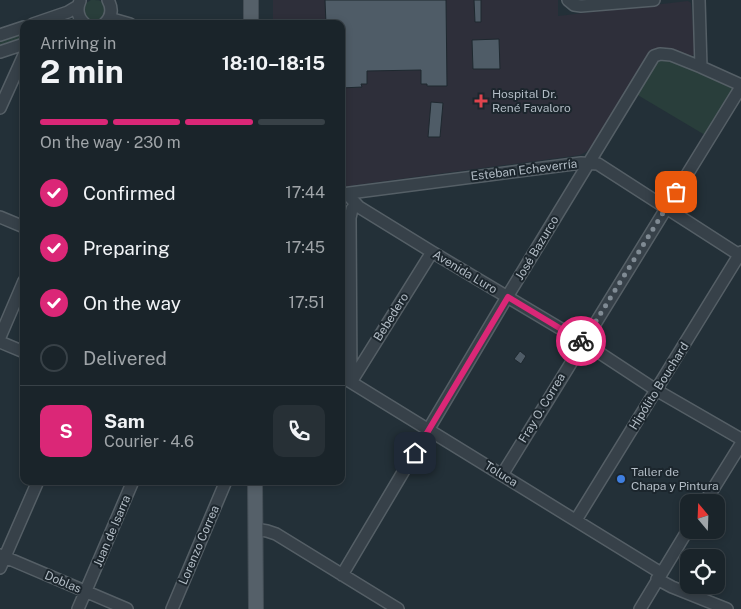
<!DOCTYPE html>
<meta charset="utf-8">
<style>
:root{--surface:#1a242a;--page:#273036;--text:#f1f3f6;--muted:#9fa4a8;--line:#384147;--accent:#db2777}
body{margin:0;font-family:"Public Sans",sans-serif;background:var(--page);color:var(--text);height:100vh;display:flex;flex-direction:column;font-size:19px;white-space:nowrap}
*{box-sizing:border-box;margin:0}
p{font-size:16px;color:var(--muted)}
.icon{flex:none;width:28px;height:28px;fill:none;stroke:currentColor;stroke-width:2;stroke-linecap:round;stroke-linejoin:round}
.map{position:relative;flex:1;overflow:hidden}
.panel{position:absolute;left:20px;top:20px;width:325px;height:465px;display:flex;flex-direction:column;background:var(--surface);border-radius:10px;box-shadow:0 2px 8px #0003,0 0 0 1px var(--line)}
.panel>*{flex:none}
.needle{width:32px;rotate:341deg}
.fabs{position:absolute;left:680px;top:494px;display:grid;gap:10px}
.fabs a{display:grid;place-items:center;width:45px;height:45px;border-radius:10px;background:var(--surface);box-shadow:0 2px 8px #0003,0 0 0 1px var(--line);font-size:25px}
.pin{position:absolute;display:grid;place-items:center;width:42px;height:42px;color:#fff;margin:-21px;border-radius:10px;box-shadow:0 2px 8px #0006}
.courier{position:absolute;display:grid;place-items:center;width:50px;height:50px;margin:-25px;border:4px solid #db2777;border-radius:50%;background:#fff;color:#222;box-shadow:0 1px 6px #0007}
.summary em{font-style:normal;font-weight:700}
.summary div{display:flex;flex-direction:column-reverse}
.summary{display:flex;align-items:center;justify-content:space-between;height:85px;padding:0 20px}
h1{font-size:32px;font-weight:700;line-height:38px}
.bar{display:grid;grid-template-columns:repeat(4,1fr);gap:8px 5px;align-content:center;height:60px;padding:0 20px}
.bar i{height:6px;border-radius:4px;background:var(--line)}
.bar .selected{background:var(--accent)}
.bar p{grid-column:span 4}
.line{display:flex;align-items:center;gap:12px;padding:0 20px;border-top:1px solid var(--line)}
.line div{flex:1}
.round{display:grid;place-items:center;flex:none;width:52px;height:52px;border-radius:10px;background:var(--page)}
ol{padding:0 20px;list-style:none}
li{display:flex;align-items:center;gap:15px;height:55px}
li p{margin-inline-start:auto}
li .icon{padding:5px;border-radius:50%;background:var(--accent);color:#fff;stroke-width:4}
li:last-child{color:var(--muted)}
li i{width:28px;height:28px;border:2px solid var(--line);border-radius:50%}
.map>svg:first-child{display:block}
.medical{fill:#2e2f3a}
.green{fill:#293e3b}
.building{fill:#4f5c67;stroke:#1e282f}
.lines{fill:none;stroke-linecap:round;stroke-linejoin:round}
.minor-casing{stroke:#555f66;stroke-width:14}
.major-casing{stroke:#434d55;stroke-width:16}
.minor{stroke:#374149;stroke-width:11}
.major{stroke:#556069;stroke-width:14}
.done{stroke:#808b94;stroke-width:5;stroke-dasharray:0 9}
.route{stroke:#db2777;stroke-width:6}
.health-dot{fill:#e0444e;stroke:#1c262d;stroke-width:2}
.shop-dot{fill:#3f7fe0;stroke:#1c262d;stroke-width:2}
.labels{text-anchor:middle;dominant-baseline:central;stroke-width:4;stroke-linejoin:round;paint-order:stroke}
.poi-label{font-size:12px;fill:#b2bcc5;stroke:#1c262d;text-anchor:start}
.street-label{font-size:12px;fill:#b2bcc5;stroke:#1c262d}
</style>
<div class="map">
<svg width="741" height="609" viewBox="0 0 741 609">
<rect width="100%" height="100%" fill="#233038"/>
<path class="medical" d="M273 0H558V16L688 1 691 3 695 50 694 55 689 57 663 48 657 49 651 54 592 146 586 152 580 155 341 187V24H273Z"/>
<path class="green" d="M91 0C103 0 103 1 108 12L99 24 89 23C82 14 80 6 91 0Z
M24 31V39L0 47V39Z
M669 58 734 87 705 135 636 94 656 62Z"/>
<path class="building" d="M325 0H446L447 86H427V84H421V70L367 71V84H361L362 87 341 88V24H326Z
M474 0H481V22H475Z
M499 39 500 69H473L472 40Z
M431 102 443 103 440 137H428Z
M520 351 526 356 521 364 514 359Z"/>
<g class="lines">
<g class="minor-casing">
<path id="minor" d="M568 0 574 5 581 6 654 0
M699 0 701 67
M80 1C76 10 78 18 85 24
M109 18 130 24
M33 24 68 12 78 6
M104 24C112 17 113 9 108 0
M0 35 24 27
M0 52 24 44
M0 108 24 55
M342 194 581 163 598 164 741 256
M347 194 359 207 432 252 583 342 656 390 741 439
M0 217 24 227
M0 337 24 281
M0 342 24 352
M341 376 661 573
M351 382 350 218 352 209 356 204
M351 382 432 252
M502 475 741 87
M705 502 741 444
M576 520 741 252
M255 529 267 531 276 534 398 609
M0 555 127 609
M0 568 38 481
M342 575 507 297 654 56 660 54 671 55 701 67 741 85
M657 579 672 587 727 609
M78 609 133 481
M172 609 226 481
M640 609 689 528"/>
</g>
<g class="major-casing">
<path id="major" d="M251 0V24
M255 481 256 609"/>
</g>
<use href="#minor" class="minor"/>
<use href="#major" class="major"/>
</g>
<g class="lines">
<path class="done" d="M581 341 583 342 676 192"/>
<path class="route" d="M415 453 508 297 581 341"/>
</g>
<path class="health-dot" d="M478.5 93.5h5v5h5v5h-5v5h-5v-5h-5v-5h5z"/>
<circle class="shop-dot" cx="621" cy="479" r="5"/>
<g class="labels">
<g class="poi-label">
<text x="492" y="94">Hospital Dr.<tspan x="492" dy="14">René Favaloro</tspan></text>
<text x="631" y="472">Taller de<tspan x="631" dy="14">Chapa y Pintura</tspan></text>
</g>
<g class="street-label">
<text transform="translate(524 170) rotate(-7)">Esteban Echeverría</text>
<text transform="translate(537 248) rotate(-59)">José Bazurco</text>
<text transform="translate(465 272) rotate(31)">Avenida Luro</text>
<text transform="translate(391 317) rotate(-58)">Bebedero</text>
<text transform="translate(659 386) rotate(-58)">Hipólito Bouchard</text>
<text transform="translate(542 408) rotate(-59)">Fray O. Correa</text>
<text transform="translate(501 474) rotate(32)">Toluca</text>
<text transform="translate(112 531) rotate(-67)">Juan de Isarra</text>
<text transform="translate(199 545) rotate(-67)">Lorenzo Correa</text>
<text transform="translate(63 582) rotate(23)">Doblas</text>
</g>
</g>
</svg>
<div class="fabs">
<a><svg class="needle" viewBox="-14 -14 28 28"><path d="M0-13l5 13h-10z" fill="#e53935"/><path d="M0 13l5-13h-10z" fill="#9fa4a8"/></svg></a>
<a><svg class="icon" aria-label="locate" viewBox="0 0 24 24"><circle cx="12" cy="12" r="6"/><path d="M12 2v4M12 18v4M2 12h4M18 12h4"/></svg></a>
</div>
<div class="pin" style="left:676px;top:192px;background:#ea580c"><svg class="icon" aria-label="bag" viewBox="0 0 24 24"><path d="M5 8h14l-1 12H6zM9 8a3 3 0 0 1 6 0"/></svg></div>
<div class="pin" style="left:415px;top:453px;background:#1f2937"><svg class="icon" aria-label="home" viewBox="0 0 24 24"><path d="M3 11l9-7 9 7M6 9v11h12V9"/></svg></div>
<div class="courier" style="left:581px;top:341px"><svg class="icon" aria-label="bike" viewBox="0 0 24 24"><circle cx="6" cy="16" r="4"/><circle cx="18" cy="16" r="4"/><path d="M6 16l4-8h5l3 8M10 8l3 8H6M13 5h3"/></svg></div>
<section class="panel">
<div class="summary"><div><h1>2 min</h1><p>Arriving in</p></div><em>18:10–18:15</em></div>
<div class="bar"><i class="selected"></i><i class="selected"></i><i class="selected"></i><i></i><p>On the way · 230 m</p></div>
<ol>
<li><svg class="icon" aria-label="check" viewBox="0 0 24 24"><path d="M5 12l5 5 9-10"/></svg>Confirmed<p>17:44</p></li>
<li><svg class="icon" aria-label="check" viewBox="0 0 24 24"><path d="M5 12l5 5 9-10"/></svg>Preparing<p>17:45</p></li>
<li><svg class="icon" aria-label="check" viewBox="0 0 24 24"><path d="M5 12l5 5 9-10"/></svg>On the way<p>17:51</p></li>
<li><i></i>Delivered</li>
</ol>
<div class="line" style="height:90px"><b class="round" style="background:var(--accent);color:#fff">S</b><div><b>Sam</b><p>Courier · 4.6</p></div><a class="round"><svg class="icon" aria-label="phone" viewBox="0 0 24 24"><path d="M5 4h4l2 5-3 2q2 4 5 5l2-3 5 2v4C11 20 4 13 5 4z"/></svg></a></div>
</section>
</div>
